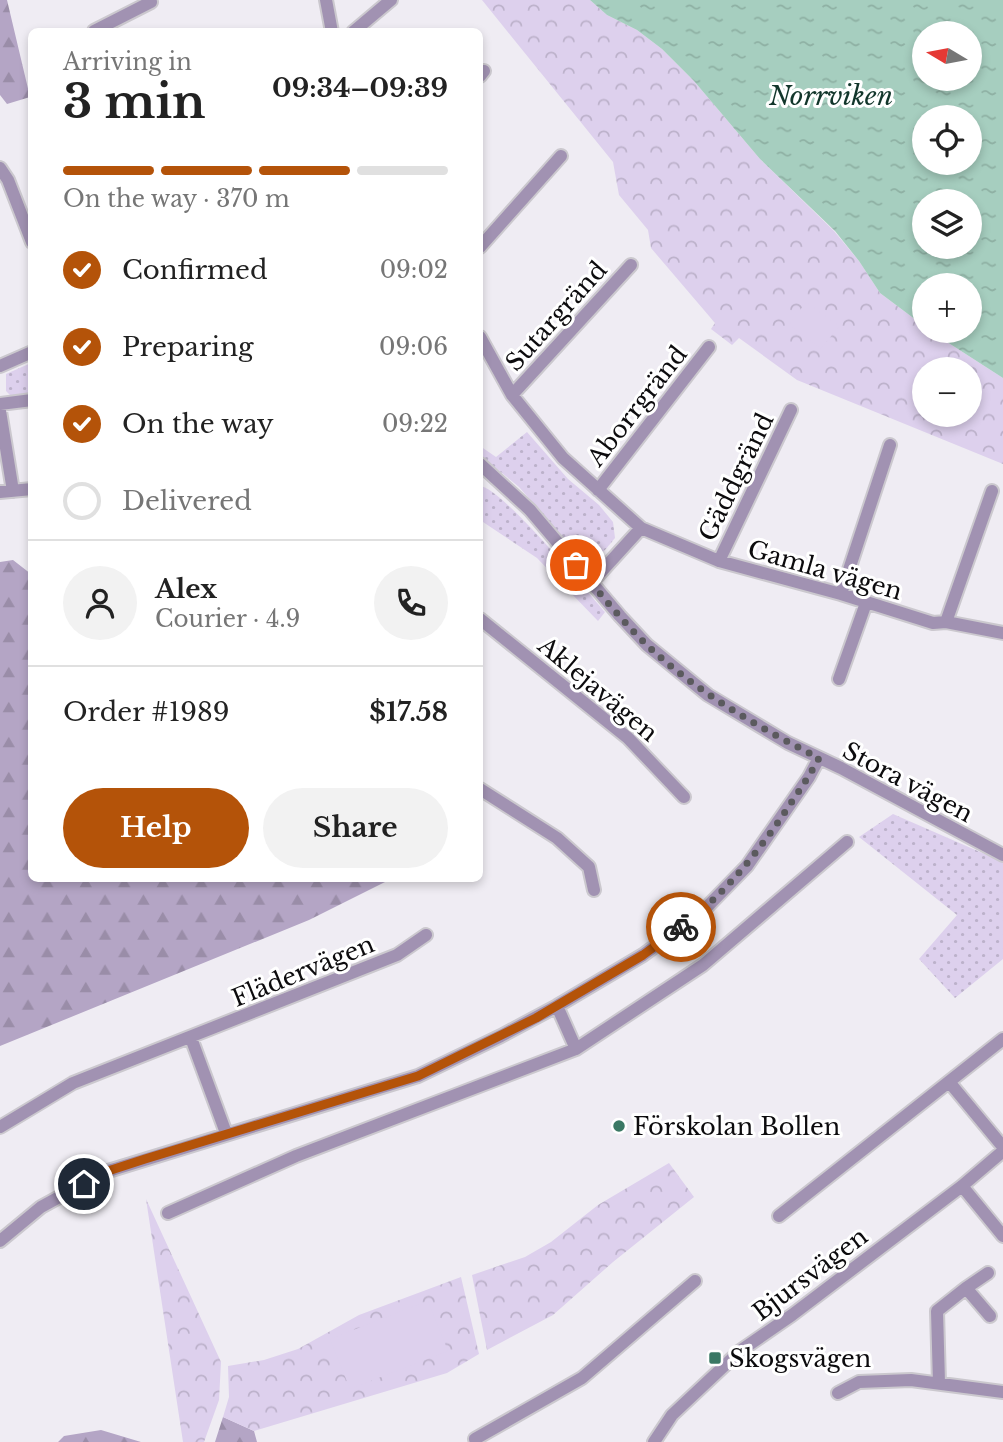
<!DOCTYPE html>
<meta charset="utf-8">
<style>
:root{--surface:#fff;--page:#f2f2f2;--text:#222;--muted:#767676;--line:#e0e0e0;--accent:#b45309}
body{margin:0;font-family:"Libre Baskerville",serif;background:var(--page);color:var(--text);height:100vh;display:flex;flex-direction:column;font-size:26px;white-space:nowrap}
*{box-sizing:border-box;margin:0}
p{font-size:23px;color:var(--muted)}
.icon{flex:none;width:38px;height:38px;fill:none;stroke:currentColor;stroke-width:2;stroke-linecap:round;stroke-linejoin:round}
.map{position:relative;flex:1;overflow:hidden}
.side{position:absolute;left:28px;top:28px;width:455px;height:854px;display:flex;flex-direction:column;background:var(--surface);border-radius:10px;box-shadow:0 4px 10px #0003}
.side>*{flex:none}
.needle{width:46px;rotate:280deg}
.tools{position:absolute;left:912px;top:21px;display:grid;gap:14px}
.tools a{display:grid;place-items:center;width:70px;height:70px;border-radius:50%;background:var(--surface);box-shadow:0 4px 10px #0003;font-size:35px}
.pin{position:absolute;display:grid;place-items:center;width:60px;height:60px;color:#fff;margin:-30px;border:4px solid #fff;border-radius:50%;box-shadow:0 2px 7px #0007}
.courier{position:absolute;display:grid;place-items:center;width:70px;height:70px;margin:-35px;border:5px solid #b45309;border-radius:50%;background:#fff;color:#222;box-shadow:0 2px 9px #0007}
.head em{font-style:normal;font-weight:700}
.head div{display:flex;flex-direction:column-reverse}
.head{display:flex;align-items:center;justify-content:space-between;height:119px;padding:0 35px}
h1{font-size:46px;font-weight:700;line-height:52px}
.bar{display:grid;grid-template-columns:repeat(4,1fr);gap:10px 7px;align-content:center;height:84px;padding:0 35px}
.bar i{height:9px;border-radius:5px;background:var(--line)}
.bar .selected{background:var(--accent)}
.bar p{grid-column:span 4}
.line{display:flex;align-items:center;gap:18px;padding:0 35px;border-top:2px solid var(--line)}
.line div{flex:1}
.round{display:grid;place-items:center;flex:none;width:74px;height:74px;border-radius:37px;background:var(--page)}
ol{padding:0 35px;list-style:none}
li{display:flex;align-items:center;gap:21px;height:77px}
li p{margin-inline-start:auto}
li .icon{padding:7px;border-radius:50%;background:var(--accent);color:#fff;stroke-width:4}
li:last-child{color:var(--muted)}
li i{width:38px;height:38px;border:4px solid var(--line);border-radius:50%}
.primary-button{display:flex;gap:14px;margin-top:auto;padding:14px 35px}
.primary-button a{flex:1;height:80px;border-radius:42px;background:var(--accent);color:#fff;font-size:28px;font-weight:700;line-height:80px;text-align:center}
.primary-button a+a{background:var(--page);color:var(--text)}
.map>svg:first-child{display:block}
.grass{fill:url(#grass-dots)}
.forest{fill:url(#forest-firs)}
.park{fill:url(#park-crowns);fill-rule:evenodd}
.garden{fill:#ddd0ed}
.water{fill:url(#water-ripples);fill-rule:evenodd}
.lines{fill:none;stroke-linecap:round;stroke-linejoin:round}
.minor-casing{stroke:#cbc8ce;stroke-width:16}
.minor{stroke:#a192b2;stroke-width:12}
.done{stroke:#5b5a5e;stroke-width:7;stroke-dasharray:0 12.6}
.route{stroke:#b45309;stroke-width:9}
.poi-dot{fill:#3a7864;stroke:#fff;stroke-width:2.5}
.labels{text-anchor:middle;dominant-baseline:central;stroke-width:6;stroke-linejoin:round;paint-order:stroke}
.street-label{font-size:24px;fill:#0c0b0d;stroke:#fff}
.poi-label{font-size:24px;fill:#0c0b0d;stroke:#fff;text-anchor:start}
.water-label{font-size:26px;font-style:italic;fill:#12362b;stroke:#fff}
</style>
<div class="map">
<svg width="1003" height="1442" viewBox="0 0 1003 1442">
<defs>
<pattern id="grass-dots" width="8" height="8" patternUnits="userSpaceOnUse" patternTransform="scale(1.75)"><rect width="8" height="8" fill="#ddd0ed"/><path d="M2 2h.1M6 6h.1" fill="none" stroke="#bcb1ca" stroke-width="1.8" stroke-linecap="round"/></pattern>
<pattern id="forest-firs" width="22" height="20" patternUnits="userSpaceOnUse" patternTransform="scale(1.75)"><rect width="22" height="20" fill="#b4a5c5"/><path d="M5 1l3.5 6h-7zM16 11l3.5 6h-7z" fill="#9a8da8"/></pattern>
<pattern id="park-crowns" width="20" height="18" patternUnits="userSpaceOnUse" patternTransform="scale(1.75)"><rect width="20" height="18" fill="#ddd0ed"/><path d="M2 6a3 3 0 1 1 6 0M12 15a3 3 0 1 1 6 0" fill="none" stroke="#bcb1ca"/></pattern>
<pattern id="water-ripples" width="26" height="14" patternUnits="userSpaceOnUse" patternTransform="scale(1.75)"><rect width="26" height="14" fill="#a6cebf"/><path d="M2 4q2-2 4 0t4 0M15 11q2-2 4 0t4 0" fill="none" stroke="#8eb0a3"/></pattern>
</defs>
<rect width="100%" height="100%" fill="#efecf3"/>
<path class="grass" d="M31 363V394L11 396 6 391V374Z
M527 432 568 479 599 505 613 522 615 538C605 550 599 560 582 559L519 487 480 455V446L496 457Z
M480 486C501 487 586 590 605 612L598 621 537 558 480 520Z
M893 814 1003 862V959L955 998 919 959 957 915 859 837Z"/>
<path class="forest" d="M0 0H7L30 97 7 104 0 95Z
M13 560 31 574 32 878 391 879 309 920 0 1046V562Z
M223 1417 254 1431 257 1442H215Z
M101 1430 141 1442H58L64 1436Z"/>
<path class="park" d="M482 0H590L607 15 637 30 662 49 694 81 760 159 834 231 859 261 880 293 924 326V331H930L1003 378V464L797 380 739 338 732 345 711 329 715 323 651 248 648 230 619 195 613 162ZM924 369H970V415H924Z
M669 1163 694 1197 613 1262 553 1315 487 1350 472 1275 525 1257 551 1242 598 1205Z
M146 1199 221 1362 219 1400 204 1442H183Z
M461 1277 479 1354 447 1373 254 1431 223 1417 229 1397 228 1366 264 1360 298 1349 359 1315Z"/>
<path class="garden" d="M806 302 839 326 821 349 789 325Z
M428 1301 448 1351 350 1389 330 1339Z"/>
<path class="water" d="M590 0H1003V378L930 331H970V285H924V326L880 293 859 261 835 231 760 159 694 81 662 49 637 30 607 15ZM924 33H970V79H924ZM924 117H970V163H924ZM924 201H970V247H924Z"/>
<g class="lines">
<g class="minor-casing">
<path id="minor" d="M326 0 332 32
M94 31 151 2 150 0
M353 32 391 0
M480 76 484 71
M0 168 8 180 32 242
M480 247 561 156
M480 337 512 395 563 458 641 528 591 583
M0 366 32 352
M512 395 631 265
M0 404 32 400
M0 411 13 491
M480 464 530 510 620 616 647 645 708 695 788 743 841 768 1003 855
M598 490 709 347
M0 492 32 489
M641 528 719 561 841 594 933 623 946 622 1003 633
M719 561 791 410
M841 594 890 445
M480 619 628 738 684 797
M946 622 992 491
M839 679 866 603
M480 789 557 838 589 867 594 890
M557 1006 576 1049
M191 1038 226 1133
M950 1083 1003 1147
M0 1127 73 1083 397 955 426 935
M962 1186 1003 1236
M168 1213 296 1156 576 1049 703 965 847 842
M779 1216 1003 1039
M0 1241 41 1207 105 1172 418 1076 501 1036 557 1006 643 955 703 911 747 866 809 777 819 758
M966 1288 988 1273
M939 1383 937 1311 966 1288 990 1316
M838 1393 859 1382 911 1380 1003 1392
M476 1442 475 1439 582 1378 695 1281
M654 1442 672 1415 740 1351 792 1315 962 1186 1003 1151"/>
</g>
<use href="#minor" class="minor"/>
</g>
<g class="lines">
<path class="done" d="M576 565C599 592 622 621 648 646 698 693 758 727 819 758 808 779 794 798 781 818 751 861 723 895 681 927"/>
<path class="route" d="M84 1184 105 1172 145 1159 418 1076 536 1018 643 955 681 927"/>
</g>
<g class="poi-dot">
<circle cx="619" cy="1126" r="7"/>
<rect x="708" y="1351" width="14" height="14" rx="3.5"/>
</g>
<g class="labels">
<g class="street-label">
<text transform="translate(556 316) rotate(-48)">Sutargränd</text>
<text transform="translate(637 406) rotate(-52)">Aborrgränd</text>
<text transform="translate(736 477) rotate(-64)">Gäddgränd</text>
<text transform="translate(825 570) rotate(16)">Gamla vägen</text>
<text transform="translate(598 689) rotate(40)">Aklejavägen</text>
<text transform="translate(908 782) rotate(28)">Stora vägen</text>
<text transform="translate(303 971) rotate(-22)">Flädervägen</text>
<text transform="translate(810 1274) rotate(-37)">Bjursvägen</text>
</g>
<g class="poi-label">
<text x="633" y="1126">Förskolan Bollen</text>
<text x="729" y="1358">Skogsvägen</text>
</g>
<g class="water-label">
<text x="831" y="96">Norrviken</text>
</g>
</g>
</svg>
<div class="tools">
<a><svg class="needle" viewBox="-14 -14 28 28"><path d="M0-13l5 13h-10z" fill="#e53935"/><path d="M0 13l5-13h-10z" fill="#767676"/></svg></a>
<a><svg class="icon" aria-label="locate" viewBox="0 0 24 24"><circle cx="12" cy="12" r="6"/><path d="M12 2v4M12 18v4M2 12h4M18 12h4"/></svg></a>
<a><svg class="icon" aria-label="layers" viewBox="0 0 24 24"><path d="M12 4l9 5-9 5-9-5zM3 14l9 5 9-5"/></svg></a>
<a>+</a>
<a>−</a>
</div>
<div class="pin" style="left:576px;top:565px;background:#ea580c"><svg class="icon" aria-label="bag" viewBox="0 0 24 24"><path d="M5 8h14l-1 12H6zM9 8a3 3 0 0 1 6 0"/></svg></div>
<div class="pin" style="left:84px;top:1184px;background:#1f2937"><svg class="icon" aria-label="home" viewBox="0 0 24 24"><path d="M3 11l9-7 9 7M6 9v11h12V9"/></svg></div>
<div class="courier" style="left:681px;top:927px"><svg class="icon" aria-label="bike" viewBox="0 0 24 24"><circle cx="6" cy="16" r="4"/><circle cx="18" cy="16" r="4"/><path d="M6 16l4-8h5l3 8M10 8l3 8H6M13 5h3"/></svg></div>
<section class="side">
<div class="head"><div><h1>3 min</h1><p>Arriving in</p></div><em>09:34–09:39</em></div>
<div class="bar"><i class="selected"></i><i class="selected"></i><i class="selected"></i><i></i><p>On the way · 370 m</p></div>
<ol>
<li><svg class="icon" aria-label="check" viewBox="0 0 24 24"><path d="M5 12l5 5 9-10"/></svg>Confirmed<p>09:02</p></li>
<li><svg class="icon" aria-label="check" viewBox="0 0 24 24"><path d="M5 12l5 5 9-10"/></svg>Preparing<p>09:06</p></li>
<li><svg class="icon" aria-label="check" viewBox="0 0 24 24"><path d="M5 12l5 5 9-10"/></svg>On the way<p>09:22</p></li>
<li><i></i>Delivered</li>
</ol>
<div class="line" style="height:126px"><a class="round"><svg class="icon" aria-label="person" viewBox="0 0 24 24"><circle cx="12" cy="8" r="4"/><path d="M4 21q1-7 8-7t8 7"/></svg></a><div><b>Alex</b><p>Courier · 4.9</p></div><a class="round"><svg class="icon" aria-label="phone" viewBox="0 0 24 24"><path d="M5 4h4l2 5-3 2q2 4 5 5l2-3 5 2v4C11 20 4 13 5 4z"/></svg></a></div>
<div class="line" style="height:91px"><div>Order #1989</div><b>$17.58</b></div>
<div class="primary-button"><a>Help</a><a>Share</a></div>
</section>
</div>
